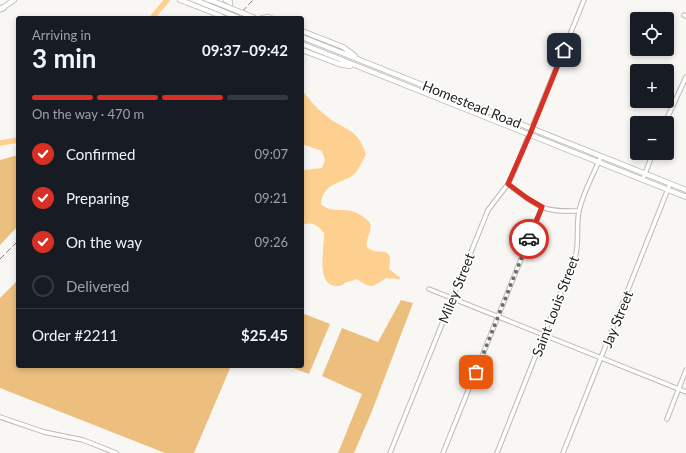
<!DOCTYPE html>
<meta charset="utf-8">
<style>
:root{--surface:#171b24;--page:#242831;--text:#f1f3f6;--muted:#9ea1a6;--line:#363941;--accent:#d93025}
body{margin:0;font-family:Lato,sans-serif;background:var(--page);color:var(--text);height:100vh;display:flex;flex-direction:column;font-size:15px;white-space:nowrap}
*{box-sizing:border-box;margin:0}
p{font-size:13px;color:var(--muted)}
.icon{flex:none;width:22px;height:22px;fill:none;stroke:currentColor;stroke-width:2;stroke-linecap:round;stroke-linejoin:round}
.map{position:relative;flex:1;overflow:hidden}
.sheet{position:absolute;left:16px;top:16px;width:288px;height:352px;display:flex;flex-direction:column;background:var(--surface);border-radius:4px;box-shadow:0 2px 6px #0003}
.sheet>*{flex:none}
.controls{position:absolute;left:630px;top:12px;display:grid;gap:8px}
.controls a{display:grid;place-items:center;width:44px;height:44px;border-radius:4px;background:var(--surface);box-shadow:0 2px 6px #0003;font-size:20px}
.pin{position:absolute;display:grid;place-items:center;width:34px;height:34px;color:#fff;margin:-17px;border-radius:8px;box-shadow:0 2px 6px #0006}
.courier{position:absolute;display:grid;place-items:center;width:40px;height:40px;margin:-20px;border:3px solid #d93025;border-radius:50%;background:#fff;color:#222;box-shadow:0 1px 5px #0007}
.head em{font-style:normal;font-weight:700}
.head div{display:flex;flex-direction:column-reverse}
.head{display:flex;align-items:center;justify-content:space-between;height:68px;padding:0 16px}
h1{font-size:26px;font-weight:700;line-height:30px}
.bar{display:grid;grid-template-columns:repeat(4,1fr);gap:6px 4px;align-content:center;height:48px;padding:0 16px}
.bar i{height:5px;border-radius:3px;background:var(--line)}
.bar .selected{background:var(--accent)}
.bar p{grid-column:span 4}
.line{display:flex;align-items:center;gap:10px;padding:0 16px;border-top:1px solid var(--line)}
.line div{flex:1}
ol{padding:0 16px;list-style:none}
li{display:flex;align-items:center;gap:12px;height:44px}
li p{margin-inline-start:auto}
li .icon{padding:4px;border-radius:50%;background:var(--accent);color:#fff;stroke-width:4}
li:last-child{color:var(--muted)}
li i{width:22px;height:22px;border:2px solid var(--line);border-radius:50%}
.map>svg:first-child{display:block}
.forest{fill:#ecbf7e}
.water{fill:#fed08f}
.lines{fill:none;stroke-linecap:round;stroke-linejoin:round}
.river{stroke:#fed08f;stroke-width:5.5}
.minor-casing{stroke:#bbb9b6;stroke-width:5.5}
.major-casing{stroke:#bbb9b6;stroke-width:6}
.highway-casing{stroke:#bbb9b6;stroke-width:7}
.minor{stroke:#fff;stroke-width:3.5}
.major{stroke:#fff;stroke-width:4.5}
.highway{stroke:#fff;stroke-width:5}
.rail{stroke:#7e7c7a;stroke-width:1;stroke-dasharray:6 3;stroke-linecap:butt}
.major-bridge-casing{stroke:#bbb9b6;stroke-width:6;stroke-linecap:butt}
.major-bridge{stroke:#fff;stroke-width:4.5}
.done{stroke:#6e6d6b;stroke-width:4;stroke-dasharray:0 7.2}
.route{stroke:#d93025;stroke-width:5}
.labels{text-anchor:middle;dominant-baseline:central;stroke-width:3.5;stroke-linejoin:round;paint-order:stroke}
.street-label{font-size:14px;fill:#232221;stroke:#fff}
</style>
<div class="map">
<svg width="686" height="453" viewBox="0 0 686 453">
<rect width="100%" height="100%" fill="#f9f7f4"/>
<path class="forest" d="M18 155V226L0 245V160Z
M18 280V366H231L194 453H165L0 388V298Z
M401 300 413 303 372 411 354 453H338L362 394 322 376 342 328 378 342Z
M302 313 330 324 309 374 288 366H302Z"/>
<path class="water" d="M302 90C309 99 316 108 325 115 344 131 358 127 366 155 362 161 358 172 352 176 338 184 323 184 321 204 332 215 348 205 362 216 365 218 368 220 370 223 373 230 365 240 367 247 379 258 394 242 389 269 394 272 395 275 400 277L399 280C393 277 392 280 386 278 370 289 372 288 356 279 353 281 350 281 347 282 343 283 343 286 339 286 314 288 325 247 324 233 318 225 312 221 302 225V170L322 168 325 160 322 151 302 144Z"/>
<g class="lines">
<path class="river" d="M152 18 167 0
M0 143 18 140"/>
<g class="minor-casing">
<path id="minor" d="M684 15 686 16
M665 123 686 77
M643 179 653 153
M508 184C518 192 529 202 542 207 553 212 567 211 579 211
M429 289 686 392
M0 417 44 432 83 440 116 453
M667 419 686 370
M390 453 488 210 508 184 515 169 584 0
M443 453 542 207
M497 453 576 254C579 240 576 225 579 211 583 192 594 174 601 156
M563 453 670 184"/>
</g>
<g class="major-casing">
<path id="major" d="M180 0 214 13 221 15 230 4V2L226 0
M1 9 14 0
M262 18 268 17 271 18
M302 31 343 47 355 56
M302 37 686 190
M302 44 686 197
M302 50 339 64 350 66"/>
</g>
<g class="highway-casing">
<path id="highway" d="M0 9 3 8"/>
</g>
<use href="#minor" class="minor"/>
<use href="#major" class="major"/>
<use href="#highway" class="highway"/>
<path class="rail" d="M236 18 253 0
M0 259 18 241"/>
<g class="major-bridge-casing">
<path id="major-bridge" d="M195 0 239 18
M210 0 255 18"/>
</g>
<use href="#major-bridge" class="major-bridge"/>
</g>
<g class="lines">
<path class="done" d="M476 372 529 239"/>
<path class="route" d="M529 239 542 207 527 198 508 184 530 134 564 50"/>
</g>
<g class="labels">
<g class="street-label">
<text transform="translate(472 104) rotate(22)">Homestead Road</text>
<text transform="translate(456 288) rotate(-68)">Miley Street</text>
<text transform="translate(555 306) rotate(-69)">Saint Louis Street</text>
<text transform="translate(617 319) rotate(-68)">Jay Street</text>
</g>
</g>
</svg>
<div class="controls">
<a><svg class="icon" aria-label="locate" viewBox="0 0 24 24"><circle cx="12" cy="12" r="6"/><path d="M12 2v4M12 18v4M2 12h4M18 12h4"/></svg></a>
<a>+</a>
<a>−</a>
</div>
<div class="pin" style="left:476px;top:372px;background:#ea580c"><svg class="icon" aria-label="bag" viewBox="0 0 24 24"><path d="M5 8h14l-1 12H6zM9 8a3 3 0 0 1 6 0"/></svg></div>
<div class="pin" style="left:564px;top:50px;background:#1f2937"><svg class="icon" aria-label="home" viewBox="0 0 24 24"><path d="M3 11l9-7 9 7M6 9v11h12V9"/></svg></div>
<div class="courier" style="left:529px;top:239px"><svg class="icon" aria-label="car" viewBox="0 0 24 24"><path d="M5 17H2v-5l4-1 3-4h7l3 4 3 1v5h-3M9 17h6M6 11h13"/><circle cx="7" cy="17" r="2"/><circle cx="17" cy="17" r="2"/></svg></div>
<section class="sheet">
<div class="head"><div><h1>3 min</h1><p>Arriving in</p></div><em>09:37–09:42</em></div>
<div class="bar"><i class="selected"></i><i class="selected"></i><i class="selected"></i><i></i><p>On the way · 470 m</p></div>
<ol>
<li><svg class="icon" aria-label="check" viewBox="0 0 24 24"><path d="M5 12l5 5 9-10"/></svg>Confirmed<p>09:07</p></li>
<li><svg class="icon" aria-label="check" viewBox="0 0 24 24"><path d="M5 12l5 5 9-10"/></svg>Preparing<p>09:21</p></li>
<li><svg class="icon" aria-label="check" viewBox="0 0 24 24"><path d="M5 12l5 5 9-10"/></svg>On the way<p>09:26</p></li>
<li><i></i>Delivered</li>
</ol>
<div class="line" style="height:52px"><div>Order #2211</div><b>$25.45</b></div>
</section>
</div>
